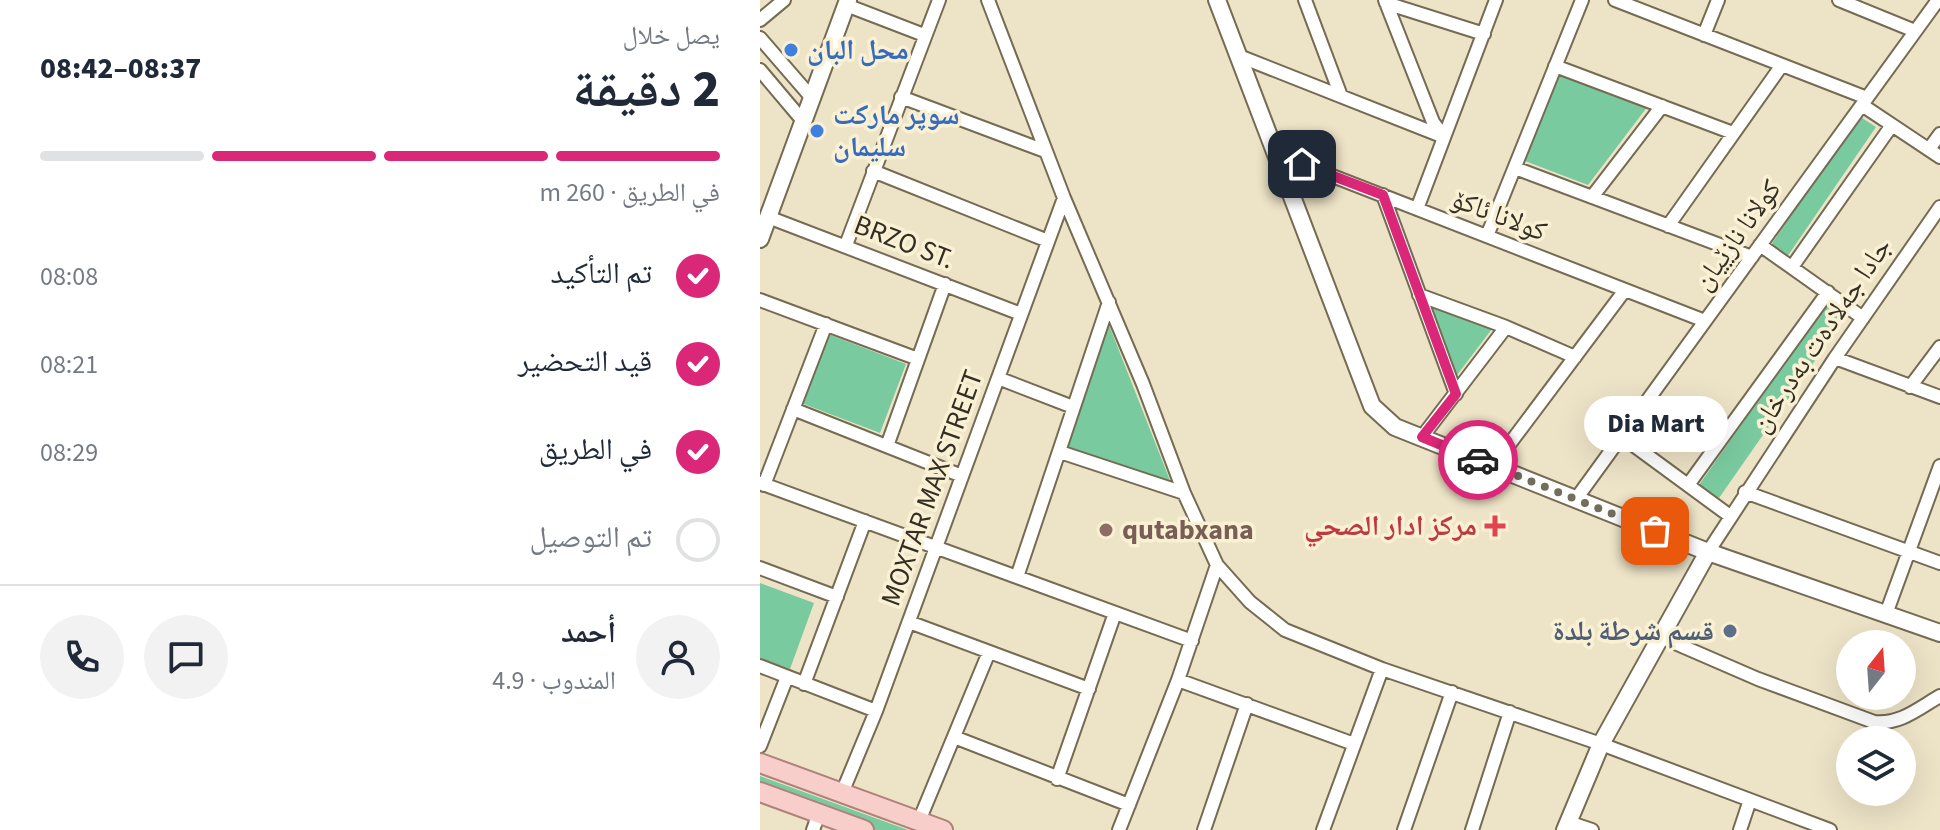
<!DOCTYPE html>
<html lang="ar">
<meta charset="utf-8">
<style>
:root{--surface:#fff;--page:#f2f2f3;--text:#1f2937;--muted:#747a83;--line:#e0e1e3;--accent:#db2777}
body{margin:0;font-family:"Source Sans 3","Noto Naskh Arabic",sans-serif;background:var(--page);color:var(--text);direction:rtl;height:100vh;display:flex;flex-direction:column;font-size:30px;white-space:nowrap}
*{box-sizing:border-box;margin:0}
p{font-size:26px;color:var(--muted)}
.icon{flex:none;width:44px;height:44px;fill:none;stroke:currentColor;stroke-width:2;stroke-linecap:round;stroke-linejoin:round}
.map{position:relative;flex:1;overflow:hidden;direction:ltr}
.panel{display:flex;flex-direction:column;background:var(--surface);width:760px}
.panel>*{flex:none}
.needle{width:52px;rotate:17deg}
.fabs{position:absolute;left:1076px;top:630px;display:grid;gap:16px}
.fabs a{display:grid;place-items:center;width:80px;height:80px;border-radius:50%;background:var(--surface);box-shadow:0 8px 32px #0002;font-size:40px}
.pin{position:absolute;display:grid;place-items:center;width:68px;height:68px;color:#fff;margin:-34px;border-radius:16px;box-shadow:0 4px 12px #0006}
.courier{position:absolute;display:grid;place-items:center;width:80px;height:80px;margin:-40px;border:6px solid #db2777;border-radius:50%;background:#fff;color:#222;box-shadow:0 2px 10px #0007}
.bubble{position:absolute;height:56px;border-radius:28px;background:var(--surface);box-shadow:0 8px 32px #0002;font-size:26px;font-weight:800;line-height:56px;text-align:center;direction:rtl}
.summary em{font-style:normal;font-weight:800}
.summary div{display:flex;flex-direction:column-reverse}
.summary{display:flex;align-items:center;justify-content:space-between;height:136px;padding:0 40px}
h1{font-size:52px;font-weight:800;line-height:60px}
.bar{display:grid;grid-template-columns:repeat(4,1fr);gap:12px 8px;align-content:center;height:96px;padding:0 40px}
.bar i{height:10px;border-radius:6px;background:var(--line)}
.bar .current{background:var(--accent)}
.bar p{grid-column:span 4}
.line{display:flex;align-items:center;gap:20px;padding:0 40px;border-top:2px solid var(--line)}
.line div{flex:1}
.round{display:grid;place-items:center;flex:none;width:84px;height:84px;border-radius:42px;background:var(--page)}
ol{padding:0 40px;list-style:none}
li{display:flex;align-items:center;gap:24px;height:88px}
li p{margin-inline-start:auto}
li .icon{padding:8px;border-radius:50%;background:var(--accent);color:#fff;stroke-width:4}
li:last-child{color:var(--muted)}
li i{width:44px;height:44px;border:4px solid var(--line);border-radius:50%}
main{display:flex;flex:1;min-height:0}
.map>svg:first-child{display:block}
.green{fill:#7aca9f}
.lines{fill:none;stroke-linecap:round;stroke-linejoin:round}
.street-casing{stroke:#746b52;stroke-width:16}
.secondary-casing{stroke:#746b52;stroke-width:20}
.primary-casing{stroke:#af817a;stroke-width:22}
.street{stroke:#fff;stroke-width:12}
.secondary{stroke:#fff;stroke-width:16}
.primary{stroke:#f8cecb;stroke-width:18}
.done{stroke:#736d5c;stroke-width:8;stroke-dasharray:0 14.4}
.route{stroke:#db2777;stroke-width:10}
.shop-dot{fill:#3f7fe0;stroke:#faf0d4;stroke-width:3}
.health-dot{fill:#e0444e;stroke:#faf0d4;stroke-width:3}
.education-dot{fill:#8d6e63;stroke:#faf0d4;stroke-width:3}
.service-dot{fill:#5c6f8a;stroke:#faf0d4;stroke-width:3}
.labels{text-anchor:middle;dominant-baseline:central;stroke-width:7;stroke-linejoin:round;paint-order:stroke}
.shop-label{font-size:28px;font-weight:bold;fill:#366cbe;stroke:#faf0d4;text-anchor:start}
.street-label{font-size:28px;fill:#322e23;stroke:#faf0d4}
.health-label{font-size:28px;font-weight:bold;fill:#be3a42;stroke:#faf0d4;text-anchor:end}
.education-label{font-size:28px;font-weight:bold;fill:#785e54;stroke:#faf0d4;text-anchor:start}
.service-label{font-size:28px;font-weight:bold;fill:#4e5e75;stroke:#faf0d4;text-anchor:end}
</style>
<main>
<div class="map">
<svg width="1180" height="830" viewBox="0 0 1180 830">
<rect width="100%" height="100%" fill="#ede3c7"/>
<path class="green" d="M799 73 888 106 828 185 765 161Z
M1099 116 1116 127 1027 257 1011 245Z
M1067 303 1086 316 959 498 939 485Z
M669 306 732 329 694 379Z
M347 320 411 483 305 448Z
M68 334 146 364 120 433 41 403Z
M0 583 54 603 30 669 0 658Z
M0 776 148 830H116L0 788Z"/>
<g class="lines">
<g class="street-casing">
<path id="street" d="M228 0 304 198 383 384 424 493 457 565 490 602 525 630 622 669 841 744 1070 830
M545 0 581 96
M625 0 673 122 684 137
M855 0 1107 98
M1079 0 1155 31
M626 3 724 34
M86 5 164 35
M0 20 24 0
M944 35 958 0
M0 38 52 98
M479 56 684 137
M795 66 973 133
M0 70 43 121
M141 97 285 151
M1102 105 1180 157
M1169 149 1180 134
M516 154 945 321
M755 168 992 257
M113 171 288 241
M623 195 696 394
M832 197 902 106
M657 209 736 0
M8 217 261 314
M908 226 1022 65
M727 236 822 0
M86 245 179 0
M1000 245 1103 318
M1032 267 1132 125
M659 295 746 327 815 357
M0 300 158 359
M1075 358 1180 397
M238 378 313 407
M1150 387 1180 347
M33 409 202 476
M861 436 970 516
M662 437 746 327
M127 446 185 284
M300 452 424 493
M733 466 865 290
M0 483 432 641
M4 485 66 324
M928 485 1068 292
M985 492 1180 563
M816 499 1178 0
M948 552 1075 358 1180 207
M0 568 77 597
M257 577 349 302
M1126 614 1180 466
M149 622 329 689
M901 637 998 679 1114 722C1140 725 1159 708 1180 696
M0 666 116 711
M418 680 594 744
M44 684 105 521
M194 737 369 805
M0 746 27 677
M297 779 355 613
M82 793 116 711 304 198
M159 821 229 652
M808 822 832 830
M53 830 59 813
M359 830 418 680 457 565
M444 830 487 704
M563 830 622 669
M644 830 692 692
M712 830 750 712
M980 830 990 800"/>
</g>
<g class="secondary-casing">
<path id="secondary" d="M457 0 612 406 635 427 948 552 1180 633
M0 239 88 0
M805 830 841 744 948 552"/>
</g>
<g class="primary-casing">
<path id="primary" d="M0 763 183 830
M0 792 104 830"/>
</g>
<use href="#street" class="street"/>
<use href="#secondary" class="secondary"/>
<use href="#primary" class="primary"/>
</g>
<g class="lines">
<path class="done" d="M718 460 895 531"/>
<path class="route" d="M542 164 623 195 696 394 662 437 718 460"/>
</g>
<g class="shop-dot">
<circle cx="31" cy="50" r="8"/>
<circle cx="57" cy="131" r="8"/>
</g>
<path class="health-dot" d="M731 514h8v8h8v8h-8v8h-8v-8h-8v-8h8z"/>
<circle class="education-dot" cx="346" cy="530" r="8"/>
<circle class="service-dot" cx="970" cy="631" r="8"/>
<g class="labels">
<g class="shop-label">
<text x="47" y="50">محل البان</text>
<text x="73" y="115">سوپر ماركت<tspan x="73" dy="32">سليمان</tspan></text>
</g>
<g class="street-label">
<text transform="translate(739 215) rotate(21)">کولانا ئاکۆ</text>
<text transform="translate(977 235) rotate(-54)">کولانا نازێیان</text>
<text transform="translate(144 242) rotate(21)">BRZO ST.</text>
<text transform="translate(1061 335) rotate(-56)">جادا جەلادەت بەدرخان</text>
<text transform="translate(172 488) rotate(-70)">MOXTAR MAX STREET</text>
</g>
<g class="health-label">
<text x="717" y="526">مركز ادار الصحي</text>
</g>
<g class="education-label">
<text x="362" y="530">qutabxana</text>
</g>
<g class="service-label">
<text x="954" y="631">قسم شرطة بلدة</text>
</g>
</g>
</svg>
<div class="fabs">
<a><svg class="needle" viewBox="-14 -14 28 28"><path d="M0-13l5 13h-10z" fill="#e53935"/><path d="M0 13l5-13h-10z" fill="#747a83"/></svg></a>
<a><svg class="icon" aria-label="layers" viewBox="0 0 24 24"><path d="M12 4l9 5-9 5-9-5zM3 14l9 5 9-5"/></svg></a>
</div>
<div class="pin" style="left:895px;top:531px;background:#ea580c"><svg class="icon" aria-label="bag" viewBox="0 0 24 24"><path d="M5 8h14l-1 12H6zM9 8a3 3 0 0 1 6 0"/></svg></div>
<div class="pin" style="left:542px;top:164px;background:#1f2937"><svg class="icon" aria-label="home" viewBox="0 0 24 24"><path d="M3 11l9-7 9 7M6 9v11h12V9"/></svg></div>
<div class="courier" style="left:718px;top:460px"><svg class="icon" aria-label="car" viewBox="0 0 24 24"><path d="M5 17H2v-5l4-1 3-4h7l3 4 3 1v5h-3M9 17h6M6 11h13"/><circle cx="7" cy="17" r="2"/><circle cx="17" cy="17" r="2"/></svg></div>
<div class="bubble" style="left:824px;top:396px;width:144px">Dia Mart</div>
</div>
<section class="panel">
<div class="summary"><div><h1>2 دقيقة</h1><p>يصل خلال</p></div><em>08:37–08:42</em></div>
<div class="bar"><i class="current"></i><i class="current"></i><i class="current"></i><i></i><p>في الطريق · 260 m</p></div>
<ol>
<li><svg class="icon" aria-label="check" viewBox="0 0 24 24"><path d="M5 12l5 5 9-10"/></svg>تم التأكيد<p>08:08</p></li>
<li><svg class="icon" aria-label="check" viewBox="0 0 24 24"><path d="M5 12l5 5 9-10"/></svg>قيد التحضير<p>08:21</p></li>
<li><svg class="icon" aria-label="check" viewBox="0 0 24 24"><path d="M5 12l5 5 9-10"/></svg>في الطريق<p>08:29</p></li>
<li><i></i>تم التوصيل</li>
</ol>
<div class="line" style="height:144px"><a class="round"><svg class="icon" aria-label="person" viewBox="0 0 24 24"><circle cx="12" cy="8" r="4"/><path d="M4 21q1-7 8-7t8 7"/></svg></a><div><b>أحمد</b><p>المندوب · 4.9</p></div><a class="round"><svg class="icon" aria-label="chat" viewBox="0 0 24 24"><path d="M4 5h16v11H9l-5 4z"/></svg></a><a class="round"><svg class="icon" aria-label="phone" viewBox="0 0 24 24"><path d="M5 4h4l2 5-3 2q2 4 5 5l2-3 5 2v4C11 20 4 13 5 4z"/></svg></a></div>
</section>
</main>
